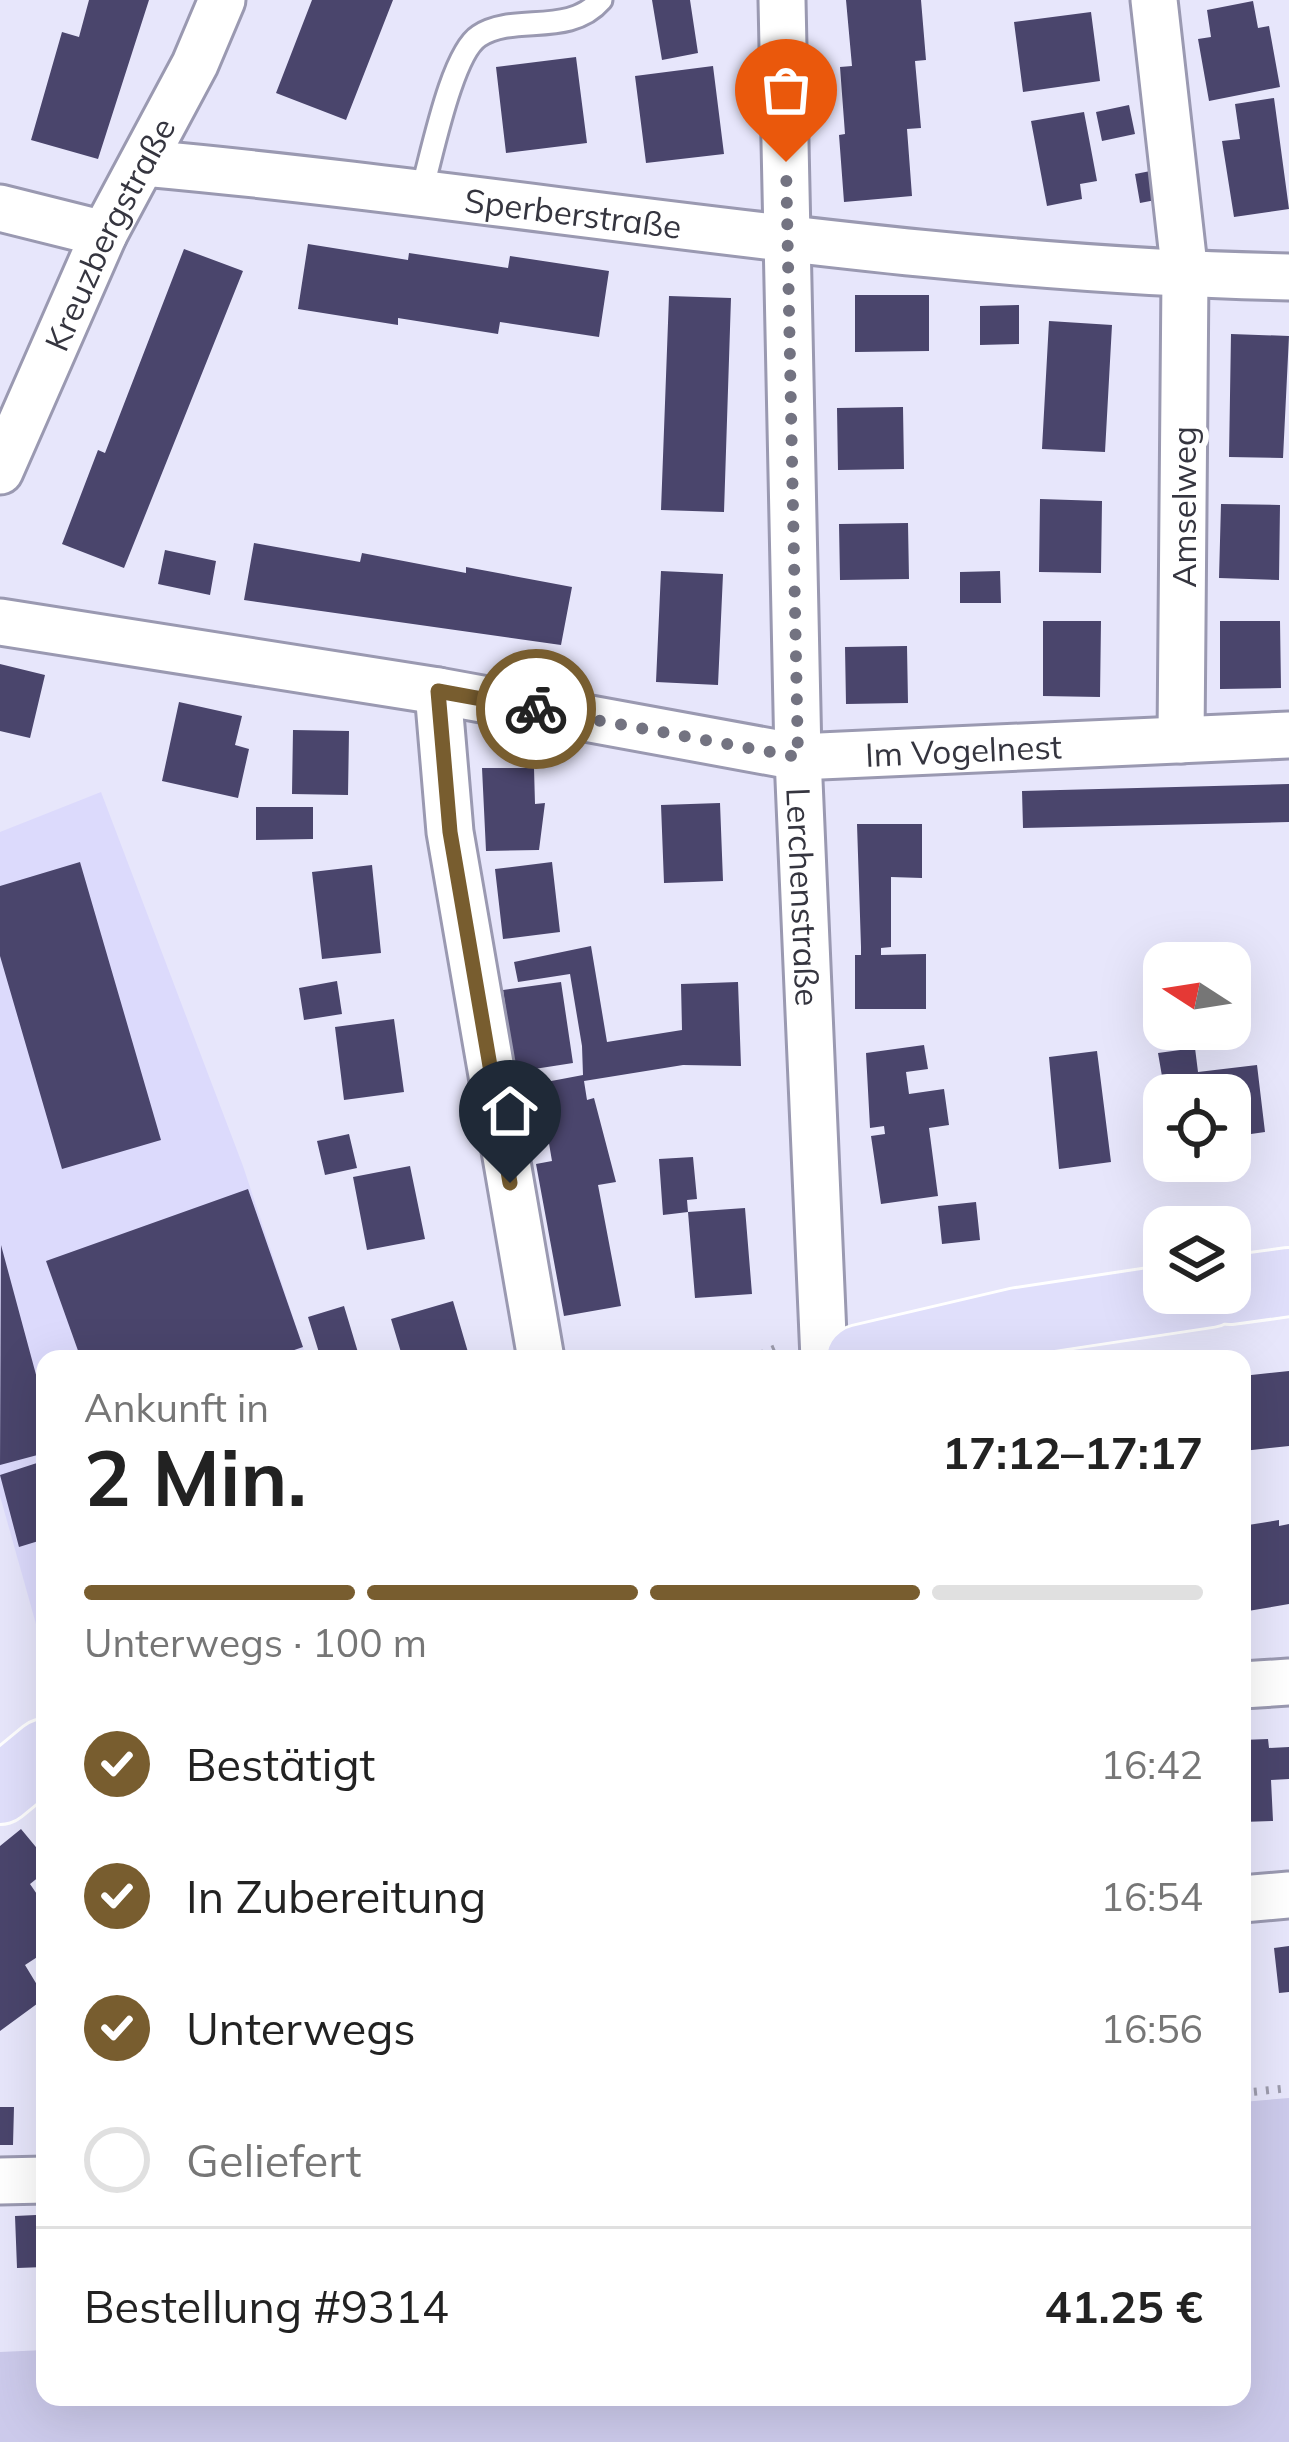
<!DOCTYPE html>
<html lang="de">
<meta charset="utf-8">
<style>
:root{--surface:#fff;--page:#f2f2f2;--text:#222;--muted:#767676;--line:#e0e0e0;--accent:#785d2f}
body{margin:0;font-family:Mulish,sans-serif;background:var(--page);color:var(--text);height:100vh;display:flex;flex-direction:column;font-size:45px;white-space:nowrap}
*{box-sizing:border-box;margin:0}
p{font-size:39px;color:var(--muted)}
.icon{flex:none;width:66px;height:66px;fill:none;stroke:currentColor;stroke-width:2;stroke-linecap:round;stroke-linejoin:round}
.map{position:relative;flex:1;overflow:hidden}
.side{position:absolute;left:36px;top:1350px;width:1215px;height:1056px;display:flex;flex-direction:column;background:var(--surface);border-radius:24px;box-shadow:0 12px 48px #0002}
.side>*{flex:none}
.needle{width:78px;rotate:282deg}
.tools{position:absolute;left:1143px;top:942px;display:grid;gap:24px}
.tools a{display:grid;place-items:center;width:108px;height:108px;border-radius:24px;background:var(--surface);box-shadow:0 12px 48px #0002;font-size:60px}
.pin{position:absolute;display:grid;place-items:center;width:102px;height:102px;color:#fff;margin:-123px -51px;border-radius:50% 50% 50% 0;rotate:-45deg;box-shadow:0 0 12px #0007}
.pin .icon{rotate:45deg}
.courier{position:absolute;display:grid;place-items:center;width:120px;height:120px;margin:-60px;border:9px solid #785d2f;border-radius:50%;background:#fff;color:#222;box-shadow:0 3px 15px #0007}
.headline em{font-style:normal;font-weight:700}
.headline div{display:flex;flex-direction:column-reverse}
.headline{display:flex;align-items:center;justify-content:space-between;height:204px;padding:0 48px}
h1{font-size:78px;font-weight:700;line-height:90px}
.bar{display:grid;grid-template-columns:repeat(4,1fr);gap:18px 12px;align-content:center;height:144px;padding:0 48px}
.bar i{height:15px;border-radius:9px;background:var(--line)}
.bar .current{background:var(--accent)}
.bar p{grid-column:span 4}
.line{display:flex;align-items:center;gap:30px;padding:0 48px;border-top:3px solid var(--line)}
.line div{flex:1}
ol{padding:0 48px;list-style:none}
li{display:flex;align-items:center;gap:36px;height:132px}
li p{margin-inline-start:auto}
li .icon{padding:12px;border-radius:50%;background:var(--accent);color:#fff;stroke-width:4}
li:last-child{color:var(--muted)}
li i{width:66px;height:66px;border:6px solid var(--line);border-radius:50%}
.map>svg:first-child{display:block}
.built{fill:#dcdafc}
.green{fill:#cccaeb}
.building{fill:#4a456c}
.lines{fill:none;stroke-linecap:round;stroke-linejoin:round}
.service-casing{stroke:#9a99b1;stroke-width:27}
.minor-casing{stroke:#9a99b1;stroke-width:51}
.primary-casing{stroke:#fff;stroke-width:72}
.path{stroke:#9d9cad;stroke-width:8;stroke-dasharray:3 9;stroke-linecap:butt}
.service{stroke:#fff;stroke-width:21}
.minor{stroke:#fff;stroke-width:45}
.primary{stroke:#e0dffb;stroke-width:66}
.done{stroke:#737381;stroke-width:12;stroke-dasharray:0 21.6}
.route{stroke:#785d2f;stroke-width:15}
.labels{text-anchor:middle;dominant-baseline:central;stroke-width:12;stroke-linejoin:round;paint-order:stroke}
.street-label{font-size:33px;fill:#35353f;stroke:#fff}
</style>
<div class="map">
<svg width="1289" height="2442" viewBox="0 0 1289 2442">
<rect width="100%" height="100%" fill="#e7e6fb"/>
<path class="built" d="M101 792 243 1166 307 1359H45V1656L0 1496V832Z"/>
<path class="green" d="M1289 2098V2442H0V2352L45 2350V2397H312L329 2404 375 2397H1242V2102Z"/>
<path class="building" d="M89 0H149L98 159 31 140 62 32 79 37Z
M312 0H393L346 120 276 93Z
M652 0H690L698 53 662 60Z
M846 0H921L926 60 915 61 921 128 907 129 912 196 844 202 839 135 845 134 840 67 852 66Z
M1253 1 1258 28 1269 26 1280 87 1209 101 1198 39 1211 37 1207 10Z
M1091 12 1100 81 1023 92 1014 22Z
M576 57 587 143 506 153 496 67Z
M713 66 724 154 646 163 635 76Z
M1274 98 1289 209 1234 217 1222 141 1240 139 1235 104Z
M1129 105 1135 134 1102 141 1096 112Z
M1084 112 1097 181 1080 184 1082 199 1047 206 1031 121Z
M1166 168 1171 197 1140 203 1135 174Z
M308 244 408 260 409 253 508 268 510 256 609 271 599 337 500 322 498 334 398 318V325L298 309Z
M184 249 243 271 124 568 62 544 98 450 105 453Z
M855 295H929V351L855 352Z
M669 296 731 298 724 512 661 510Z
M1019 305V344L980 345V306Z
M1049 321 1112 325 1105 452 1042 449Z
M1231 334 1289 336 1283 458 1229 457Z
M903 407 904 469 838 470 837 408Z
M1040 499 1102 501 1101 573 1039 572Z
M1221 504 1280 505 1279 580 1219 578Z
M908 523 909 579 840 580 839 524Z
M254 543 360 562 362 553 466 573V567L572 587 561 645 244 600Z
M165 550 216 561 210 595 158 584Z
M661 571 723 574 718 685 656 682Z
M1000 571 1001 603H960V572Z
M1043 621H1101L1100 697 1043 696Z
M1220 621H1280L1281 688 1220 689Z
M907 646 908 703 846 704 845 647Z
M0 664 45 675 30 738 0 731Z
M179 702 242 716 235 745 249 749 238 798 162 781Z
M293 730 349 731 348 795 292 794Z
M482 768H534L535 804 545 803 539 850 486 851Z
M1289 784V822L1023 828 1022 791Z
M720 803 723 881 664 883 661 805Z
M256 807H313V839L256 840Z
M857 824H922V878L891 877V947L881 948V955L926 954V1009H855V955H861V947Z
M80 862 161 1140 62 1169 0 956V886Z
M552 862 560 932 503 939 495 869Z
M372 865 381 953 322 959 312 872Z
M591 946 607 1042 682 1030 681 984 738 982 741 1066 683 1065 584 1081 587 1100 594 1098 616 1182 598 1185 621 1306 564 1316 536 1164 552 1161 543 1108 551 1107 546 1082 583 1075 582 1046 570 974 518 982 514 962Z
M337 981 342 1014 304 1020 299 988Z
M561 982 573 1063 515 1072 503 990Z
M394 1019 404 1092 344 1100 335 1027Z
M924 1045 928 1069 906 1072 909 1094 944 1089 949 1125 929 1128 938 1196 881 1204 871 1136 885 1134 884 1126 870 1128 866 1053Z
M1195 1048 1198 1072 1257 1065 1265 1132 1230 1137V1095H1201L1199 1078 1163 1082 1158 1053Z
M1097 1051 1111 1162 1059 1169 1049 1057Z
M349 1134 357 1168 325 1175 317 1141Z
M693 1157 697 1199 687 1200 688 1212 663 1215 659 1159Z
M410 1166 425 1239 367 1250 353 1177Z
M248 1189 303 1347 268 1359H81L46 1261Z
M976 1202 980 1240 942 1244 938 1206Z
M745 1208 752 1294 695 1298 688 1212Z
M1 1245 45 1408V1453L0 1465Z
M453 1301 470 1359H403L391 1319Z
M344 1306 360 1359H321L308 1317Z
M1289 1371V1446L1243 1451 1242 1376Z
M40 1462 45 1539 19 1547 0 1475Z
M1279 1520V1526L1289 1524V1604L1242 1612V1526Z
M1268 1739 1269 1748 1289 1747V1779L1271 1780 1273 1821 1242 1822V1740Z
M21 1829 45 1858V1872L30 1884 45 1906V1952L25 1965 45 1998 0 2031V1846Z
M1289 1946V1992L1279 1993 1274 1948Z
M0 2107H14L13 2145H0Z
M36 2209H45V2267L17 2268 15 2216 36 2215Z"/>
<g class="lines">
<g class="service-casing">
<path id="service" d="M421 193C431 160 451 54 479 36 514 13 569 37 601 0"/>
</g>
<g class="minor-casing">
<g id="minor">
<path id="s1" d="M782 0 798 757 824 1359"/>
<path d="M1154 0 1185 275 1181 740"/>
<path id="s2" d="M144 163C526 198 904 269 1289 277"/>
<path d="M0 208 104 234"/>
<path id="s3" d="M0 471 104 234 195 64 222 0"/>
<path id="s4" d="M0 622 438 691 798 757 1289 735"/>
<path d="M438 691 450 832 541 1359"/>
<path d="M1242 1685 1289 1682"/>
<path d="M1242 1899 1289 1895"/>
<path d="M0 2181 45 2180"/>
</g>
</g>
<g class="primary-casing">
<path id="primary" d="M1230 1290 1289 1282
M860 1359 1018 1322 1210 1293
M0 1790 45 1753"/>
</g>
<path class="path" d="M750 1359 781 1346
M1242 2093 1289 2088"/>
<use href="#service" class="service"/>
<use href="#minor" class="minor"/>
<use href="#primary" class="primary"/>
</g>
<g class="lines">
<path class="done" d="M536 709 798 757 786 162"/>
<path class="route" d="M510 1183 450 832 438 691 536 709"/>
</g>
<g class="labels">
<g class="street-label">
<text stroke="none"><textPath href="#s2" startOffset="432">Sperberstraße</textPath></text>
<text stroke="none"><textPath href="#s3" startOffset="261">Kreuzbergstraße</textPath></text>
<text transform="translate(1183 507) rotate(-90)">Amselweg</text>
<text stroke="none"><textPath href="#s4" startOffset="975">Im Vogelnest</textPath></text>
<text stroke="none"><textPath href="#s1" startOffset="897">Lerchenstraße</textPath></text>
</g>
</g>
</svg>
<div class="tools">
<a><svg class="needle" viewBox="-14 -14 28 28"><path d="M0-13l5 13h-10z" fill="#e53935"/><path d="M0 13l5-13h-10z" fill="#767676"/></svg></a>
<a><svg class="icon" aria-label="locate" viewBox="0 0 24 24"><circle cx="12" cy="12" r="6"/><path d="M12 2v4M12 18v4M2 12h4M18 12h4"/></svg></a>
<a><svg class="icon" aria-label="layers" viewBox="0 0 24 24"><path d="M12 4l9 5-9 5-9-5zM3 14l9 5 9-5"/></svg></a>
</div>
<div class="pin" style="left:786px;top:162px;background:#ea580c"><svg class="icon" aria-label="bag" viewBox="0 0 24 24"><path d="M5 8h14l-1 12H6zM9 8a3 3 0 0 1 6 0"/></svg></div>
<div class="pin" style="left:510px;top:1183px;background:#1f2937"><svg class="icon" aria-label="home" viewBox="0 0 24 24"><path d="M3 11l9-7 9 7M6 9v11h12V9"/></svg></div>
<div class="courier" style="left:536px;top:709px"><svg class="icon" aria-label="bike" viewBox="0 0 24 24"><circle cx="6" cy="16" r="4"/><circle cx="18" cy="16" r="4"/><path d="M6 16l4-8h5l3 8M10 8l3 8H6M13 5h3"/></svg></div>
<section class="side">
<div class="headline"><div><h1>2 Min.</h1><p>Ankunft in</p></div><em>17:12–17:17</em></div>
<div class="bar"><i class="current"></i><i class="current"></i><i class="current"></i><i></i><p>Unterwegs · 100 m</p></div>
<ol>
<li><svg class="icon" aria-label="check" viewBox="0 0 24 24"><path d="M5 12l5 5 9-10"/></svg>Bestätigt<p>16:42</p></li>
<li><svg class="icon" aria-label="check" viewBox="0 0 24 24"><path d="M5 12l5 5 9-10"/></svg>In Zubereitung<p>16:54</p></li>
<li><svg class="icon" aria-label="check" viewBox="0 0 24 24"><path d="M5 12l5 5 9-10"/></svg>Unterwegs<p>16:56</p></li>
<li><i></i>Geliefert</li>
</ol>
<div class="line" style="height:156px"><div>Bestellung #9314</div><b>41.25 €</b></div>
</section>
</div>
